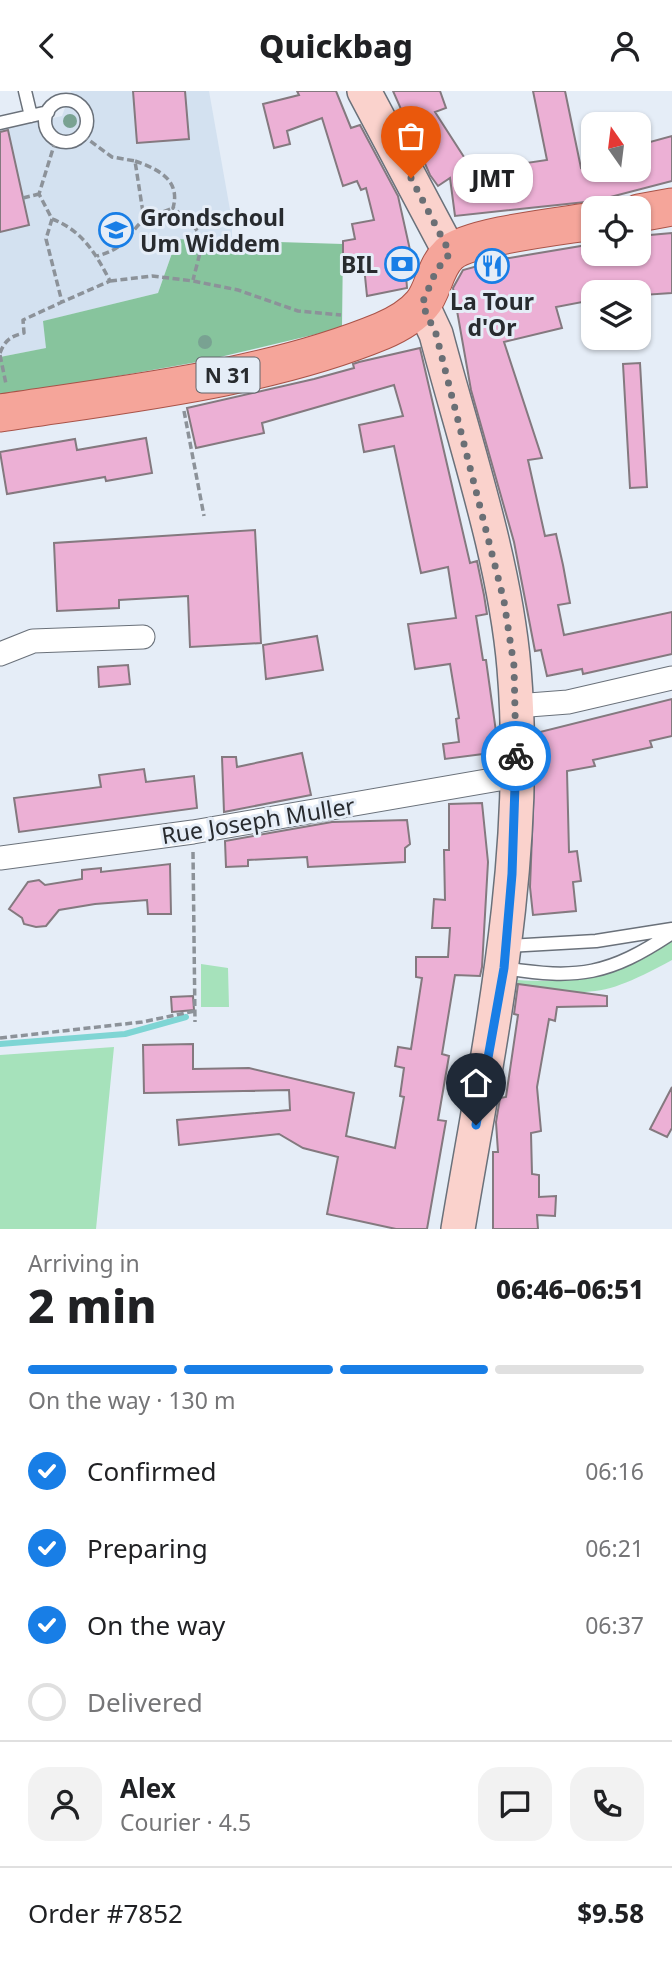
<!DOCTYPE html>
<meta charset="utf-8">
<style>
:root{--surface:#fff;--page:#f2f2f2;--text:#202124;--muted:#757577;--line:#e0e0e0;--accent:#187ee6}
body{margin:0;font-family:"Noto Sans",sans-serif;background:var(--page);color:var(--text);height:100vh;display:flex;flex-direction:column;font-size:26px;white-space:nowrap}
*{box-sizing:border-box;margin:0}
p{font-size:23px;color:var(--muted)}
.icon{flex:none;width:38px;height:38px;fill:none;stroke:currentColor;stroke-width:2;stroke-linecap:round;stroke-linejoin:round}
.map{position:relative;height:1138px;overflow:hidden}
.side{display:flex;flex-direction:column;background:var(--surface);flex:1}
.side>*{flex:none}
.needle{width:46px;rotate:346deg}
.tools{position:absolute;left:581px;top:21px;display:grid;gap:14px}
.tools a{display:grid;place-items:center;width:70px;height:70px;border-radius:14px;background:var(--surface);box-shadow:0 2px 5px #0004;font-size:35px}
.pin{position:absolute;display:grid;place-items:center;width:60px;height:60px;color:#fff;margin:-72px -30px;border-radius:50% 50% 50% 0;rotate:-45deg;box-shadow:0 0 7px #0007}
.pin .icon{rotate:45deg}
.courier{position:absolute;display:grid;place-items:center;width:70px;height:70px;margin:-35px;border:5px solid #187ee6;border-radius:50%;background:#fff;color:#222;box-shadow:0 2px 9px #0007}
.bubble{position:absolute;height:49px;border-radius:21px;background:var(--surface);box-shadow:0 2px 5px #0004;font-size:23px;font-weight:800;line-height:49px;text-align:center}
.headline em{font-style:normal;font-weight:800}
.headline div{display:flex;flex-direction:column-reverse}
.headline{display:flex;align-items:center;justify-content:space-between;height:119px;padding:0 28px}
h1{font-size:46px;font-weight:800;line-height:52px}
.bar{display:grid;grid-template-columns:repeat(4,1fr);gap:10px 7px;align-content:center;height:84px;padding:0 28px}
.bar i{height:9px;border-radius:5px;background:var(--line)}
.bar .selected{background:var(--accent)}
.bar p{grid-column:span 4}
.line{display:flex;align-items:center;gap:18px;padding:0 28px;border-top:2px solid var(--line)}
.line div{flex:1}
.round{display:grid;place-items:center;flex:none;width:74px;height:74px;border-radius:21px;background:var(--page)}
ol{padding:0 28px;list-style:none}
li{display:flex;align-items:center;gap:21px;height:77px}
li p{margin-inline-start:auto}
li .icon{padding:7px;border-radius:50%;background:var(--accent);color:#fff;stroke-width:4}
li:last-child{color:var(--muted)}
li i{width:38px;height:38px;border:4px solid var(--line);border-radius:50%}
header{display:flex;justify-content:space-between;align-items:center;height:91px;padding:0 28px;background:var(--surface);font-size:32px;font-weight:800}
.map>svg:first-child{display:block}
.built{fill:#d3e1f0}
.green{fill:#a6e2bb}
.forest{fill:#87c49d}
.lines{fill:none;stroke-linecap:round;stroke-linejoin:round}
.stream{stroke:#7ed5d4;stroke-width:6}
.building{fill:#ecb0d5;stroke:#84797f;stroke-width:2}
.lane-casing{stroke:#6a717a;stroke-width:15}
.street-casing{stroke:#6a717a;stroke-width:25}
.secondary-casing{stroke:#6a717a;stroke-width:36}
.primary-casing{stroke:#a95348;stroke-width:39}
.path{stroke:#8c9299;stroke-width:3.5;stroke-dasharray:7 3.5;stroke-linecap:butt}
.lane{stroke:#fff;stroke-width:12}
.street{stroke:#fff;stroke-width:23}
.secondary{stroke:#fad2cc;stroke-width:33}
.primary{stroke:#f5a59a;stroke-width:37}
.tree{fill:#79a292}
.done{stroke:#6a6f75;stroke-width:7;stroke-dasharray:0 12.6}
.route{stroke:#187ee6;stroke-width:9}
.labels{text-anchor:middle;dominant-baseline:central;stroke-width:6;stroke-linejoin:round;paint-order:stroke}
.shield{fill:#e5edf7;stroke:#61656b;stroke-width:2}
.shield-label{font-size:21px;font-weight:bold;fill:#282b2f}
.poi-label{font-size:23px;font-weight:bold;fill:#282b2f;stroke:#e5edf7;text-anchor:start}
.street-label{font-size:23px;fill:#282b2f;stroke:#e5edf7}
</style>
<header><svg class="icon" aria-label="back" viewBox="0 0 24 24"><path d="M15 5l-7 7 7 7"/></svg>Quickbag<svg class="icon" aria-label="person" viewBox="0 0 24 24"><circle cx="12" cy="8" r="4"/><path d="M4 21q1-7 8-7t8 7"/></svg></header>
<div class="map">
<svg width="672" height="1138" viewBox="0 0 672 1138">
<rect width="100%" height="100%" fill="#e5edf7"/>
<path class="built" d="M71 0H209L232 130V150L177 148 158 202 44 230 47 257 0 266V39L62 25Z"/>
<path class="green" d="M672 850V869C605 905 592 907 517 893L518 889C581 893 619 884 672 850Z
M201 873 228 877 229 916H201Z
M114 956 96 1138H0V964Z"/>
<path class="forest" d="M177 148 343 153 342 237 203 270 0 306V266L46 257 43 230 158 202Z"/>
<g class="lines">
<path class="stream" d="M0 953 125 943 186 926"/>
</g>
<path class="building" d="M133 0H185L189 48 137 52Z
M297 0H336L351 37 360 34 398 105 410 159H404L407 197 367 205 363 165 343 168V150L355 148 352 133 374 129 366 97 361 99 357 90 343 95 322 27 287 40 290 53 274 57 263 13 299 4Z
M393 0H440L446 17 435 21 473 80 547 69 533 0H565L581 77 593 75V79H639V54L672 45V90L595 110 455 125 450 87 438 95 430 84Z
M8 39 29 134 0 141V41Z
M672 142V202L643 204V201H593V209L556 216 562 237 504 251 542 367 528 369 545 445 556 443 563 474 570 512 558 514 564 544 672 521V563L583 583 582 578 547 585 541 559 535 560 514 451 471 299 453 197 463 179 503 168 593 153V163H639V145Z
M420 257 470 472 477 470 484 504 487 523 476 525 483 569H486L498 655V661L445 668 443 653 459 651 456 628 459 627 450 573 415 578 408 533 456 527 448 476 421 482 394 355 364 361 359 334 403 325 394 294 262 332 264 342 196 357 187 317 314 288 354 277 353 273 359 271Z
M640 272 647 396 630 397 623 273Z
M146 347 152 382 106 390 105 386 7 403 0 361 75 348 77 359Z
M255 439 261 552 190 556 188 505 119 509V517L57 520 54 452Z
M317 545 323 579 266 588 263 554Z
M128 574 130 593 99 596 98 576Z
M672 608V645L650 650 652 656 593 669 595 675 567 680 569 761 577 760 581 790 573 791 576 820 533 824 530 796 536 642Z
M302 662 311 704 224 721 222 666H236L237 676Z
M144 678 146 691 194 685 197 717 19 741 14 707 101 696 99 684Z
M482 712 488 771 482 876 480 885 455 884 442 963 449 965 438 1029 446 1030 427 1138H396L327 1123 338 1066 303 1057 279 1043 179 1054 177 1029 290 1019 289 999 144 1002 143 954 193 953V978L249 977 354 1002 346 1045 395 1057 404 1006 400 1005 404 977 395 975 398 956 411 958 422 887 416 886V866H448L450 837H432L434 808 445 809 444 759H449V713Z
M407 729 410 753 405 757V771L308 776 307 766 248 769V775L226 776 225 750 332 731Z
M170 773 171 823H148L147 809 95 813 59 819 46 835 36 836 24 833 22 827 9 818 28 791 39 789 45 794 82 788V779L101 777V781Z
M518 893 607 905V915L557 916 555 930 549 928 537 996 541 1040 531 1042 532 1083 539 1084V1106L556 1105 555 1125 537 1124 538 1138H493V1061H498L496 1031 500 1007 506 1006 518 924 514 923Z
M193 905 194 919 172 921 171 906Z
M672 996V1037L667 1046 650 1038Z"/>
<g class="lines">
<g class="lane-casing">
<path id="lane" d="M25 0 31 25
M45 30a21 21 0 1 1 42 0a21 21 0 1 1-42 0Z
M0 32 48 21
M506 855 596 850 672 838
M504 877C578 889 609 884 672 842"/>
</g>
<g class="street-casing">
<path id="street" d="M0 563 33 550 143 546
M516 615 568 611 672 587
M0 767 193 741 516 685"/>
</g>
<g class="secondary-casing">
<path id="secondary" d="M364 0 450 162
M422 213 436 243C464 349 505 469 514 577 530 766 489 953 458 1138"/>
</g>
<g class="primary-casing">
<path id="primary" d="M639 122 672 116
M0 322C124 303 266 288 382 240 396 234 412 225 422 213 434 199 434 177 449 163 469 145 563 135 593 130"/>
</g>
<path class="path" d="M82 44 112 66 135 70 144 128C125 147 126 157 97 165
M135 70C158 78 181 89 173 117 209 144 203 149 193 189
M23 107 39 103
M52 128C82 139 96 163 110 190L62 211
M144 128 173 117
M110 190 152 185 193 190 238 199 298 220 341 224
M0 262C5 249 11 245 24 242L23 229 62 211 46 148 52 128 39 103 56 48
M0 264 6 293
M184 320 204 425
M193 761 195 931
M0 947 142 931 195 920"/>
<use href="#lane" class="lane"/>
<use href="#street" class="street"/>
<use href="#secondary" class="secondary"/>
<use href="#primary" class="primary"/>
</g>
<g class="tree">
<circle cx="70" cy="30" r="7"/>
<circle cx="205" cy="251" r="7"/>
</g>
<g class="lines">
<path class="done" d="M411 87 450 162 436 180 422 213 436 243 504 510 514 575 516 665"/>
<path class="route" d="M476 1034 504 877 512 783 516 665"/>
</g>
<defs>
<g id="school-ring" transform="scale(1.75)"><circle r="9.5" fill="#e5edf7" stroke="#187ee6" stroke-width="1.5"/><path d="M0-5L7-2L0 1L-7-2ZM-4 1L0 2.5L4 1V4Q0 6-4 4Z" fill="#187ee6"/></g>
<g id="bank-ring" transform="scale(1.75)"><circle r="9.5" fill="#e5edf7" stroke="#187ee6" stroke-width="1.5"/><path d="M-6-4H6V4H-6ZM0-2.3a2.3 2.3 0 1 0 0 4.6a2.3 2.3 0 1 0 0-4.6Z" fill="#187ee6"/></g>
<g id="restaurant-ring" transform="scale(1.75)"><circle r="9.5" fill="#e5edf7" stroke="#187ee6" stroke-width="1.5"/><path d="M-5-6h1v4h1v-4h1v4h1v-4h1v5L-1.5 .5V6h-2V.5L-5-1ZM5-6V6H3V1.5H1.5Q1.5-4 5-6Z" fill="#187ee6"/></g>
</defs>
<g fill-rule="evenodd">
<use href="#school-ring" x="116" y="139"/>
<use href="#bank-ring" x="402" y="173"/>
<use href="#restaurant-ring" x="492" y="175"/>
</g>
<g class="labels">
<rect class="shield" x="196.5" y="266.5" width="63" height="35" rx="5"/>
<g class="shield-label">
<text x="228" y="284">N 31</text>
</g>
<g class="poi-label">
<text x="140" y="126">Grondschoul<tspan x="140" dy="26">Um Widdem</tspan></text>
<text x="378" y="173" text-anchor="end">BIL</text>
<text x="492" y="210" text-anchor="middle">La Tour<tspan x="492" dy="26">d'Or</tspan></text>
</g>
<g class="street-label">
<text transform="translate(258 729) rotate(-9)">Rue Joseph Muller</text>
</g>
</g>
</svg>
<div class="tools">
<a><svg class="needle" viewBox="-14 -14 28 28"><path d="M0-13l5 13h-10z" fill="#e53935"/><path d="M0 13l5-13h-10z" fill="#757577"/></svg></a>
<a><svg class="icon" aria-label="locate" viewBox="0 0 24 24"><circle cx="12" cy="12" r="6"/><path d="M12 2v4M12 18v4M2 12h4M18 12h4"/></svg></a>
<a><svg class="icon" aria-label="layers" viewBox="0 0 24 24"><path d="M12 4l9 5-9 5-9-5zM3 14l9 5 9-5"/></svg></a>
</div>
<div class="pin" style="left:411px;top:87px;background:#ea580c"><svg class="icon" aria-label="bag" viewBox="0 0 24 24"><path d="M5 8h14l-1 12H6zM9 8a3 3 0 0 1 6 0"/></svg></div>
<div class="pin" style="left:476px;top:1034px;background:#1f2937"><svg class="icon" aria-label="home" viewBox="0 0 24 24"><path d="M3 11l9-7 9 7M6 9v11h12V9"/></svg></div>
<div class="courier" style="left:516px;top:665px"><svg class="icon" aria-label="bike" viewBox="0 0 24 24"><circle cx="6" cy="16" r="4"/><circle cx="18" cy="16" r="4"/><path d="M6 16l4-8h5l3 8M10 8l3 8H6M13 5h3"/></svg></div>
<div class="bubble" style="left:453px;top:63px;width:80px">JMT</div>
</div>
<section class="side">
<div class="headline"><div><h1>2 min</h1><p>Arriving in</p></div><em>06:46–06:51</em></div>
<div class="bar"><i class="selected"></i><i class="selected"></i><i class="selected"></i><i></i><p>On the way · 130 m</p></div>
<ol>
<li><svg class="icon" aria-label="check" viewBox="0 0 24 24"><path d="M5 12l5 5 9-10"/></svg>Confirmed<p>06:16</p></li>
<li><svg class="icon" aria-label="check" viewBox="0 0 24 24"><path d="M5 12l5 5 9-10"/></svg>Preparing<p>06:21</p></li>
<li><svg class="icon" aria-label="check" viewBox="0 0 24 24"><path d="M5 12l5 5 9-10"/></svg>On the way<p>06:37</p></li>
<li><i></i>Delivered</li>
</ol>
<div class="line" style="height:126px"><a class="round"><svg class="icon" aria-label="person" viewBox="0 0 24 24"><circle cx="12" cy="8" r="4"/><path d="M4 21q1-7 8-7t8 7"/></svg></a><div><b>Alex</b><p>Courier · 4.5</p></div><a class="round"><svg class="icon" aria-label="chat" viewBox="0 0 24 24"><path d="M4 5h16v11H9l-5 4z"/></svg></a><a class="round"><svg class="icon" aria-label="phone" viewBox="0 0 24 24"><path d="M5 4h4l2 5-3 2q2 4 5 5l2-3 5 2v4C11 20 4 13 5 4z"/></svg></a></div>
<div class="line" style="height:91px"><div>Order #7852</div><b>$9.58</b></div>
</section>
